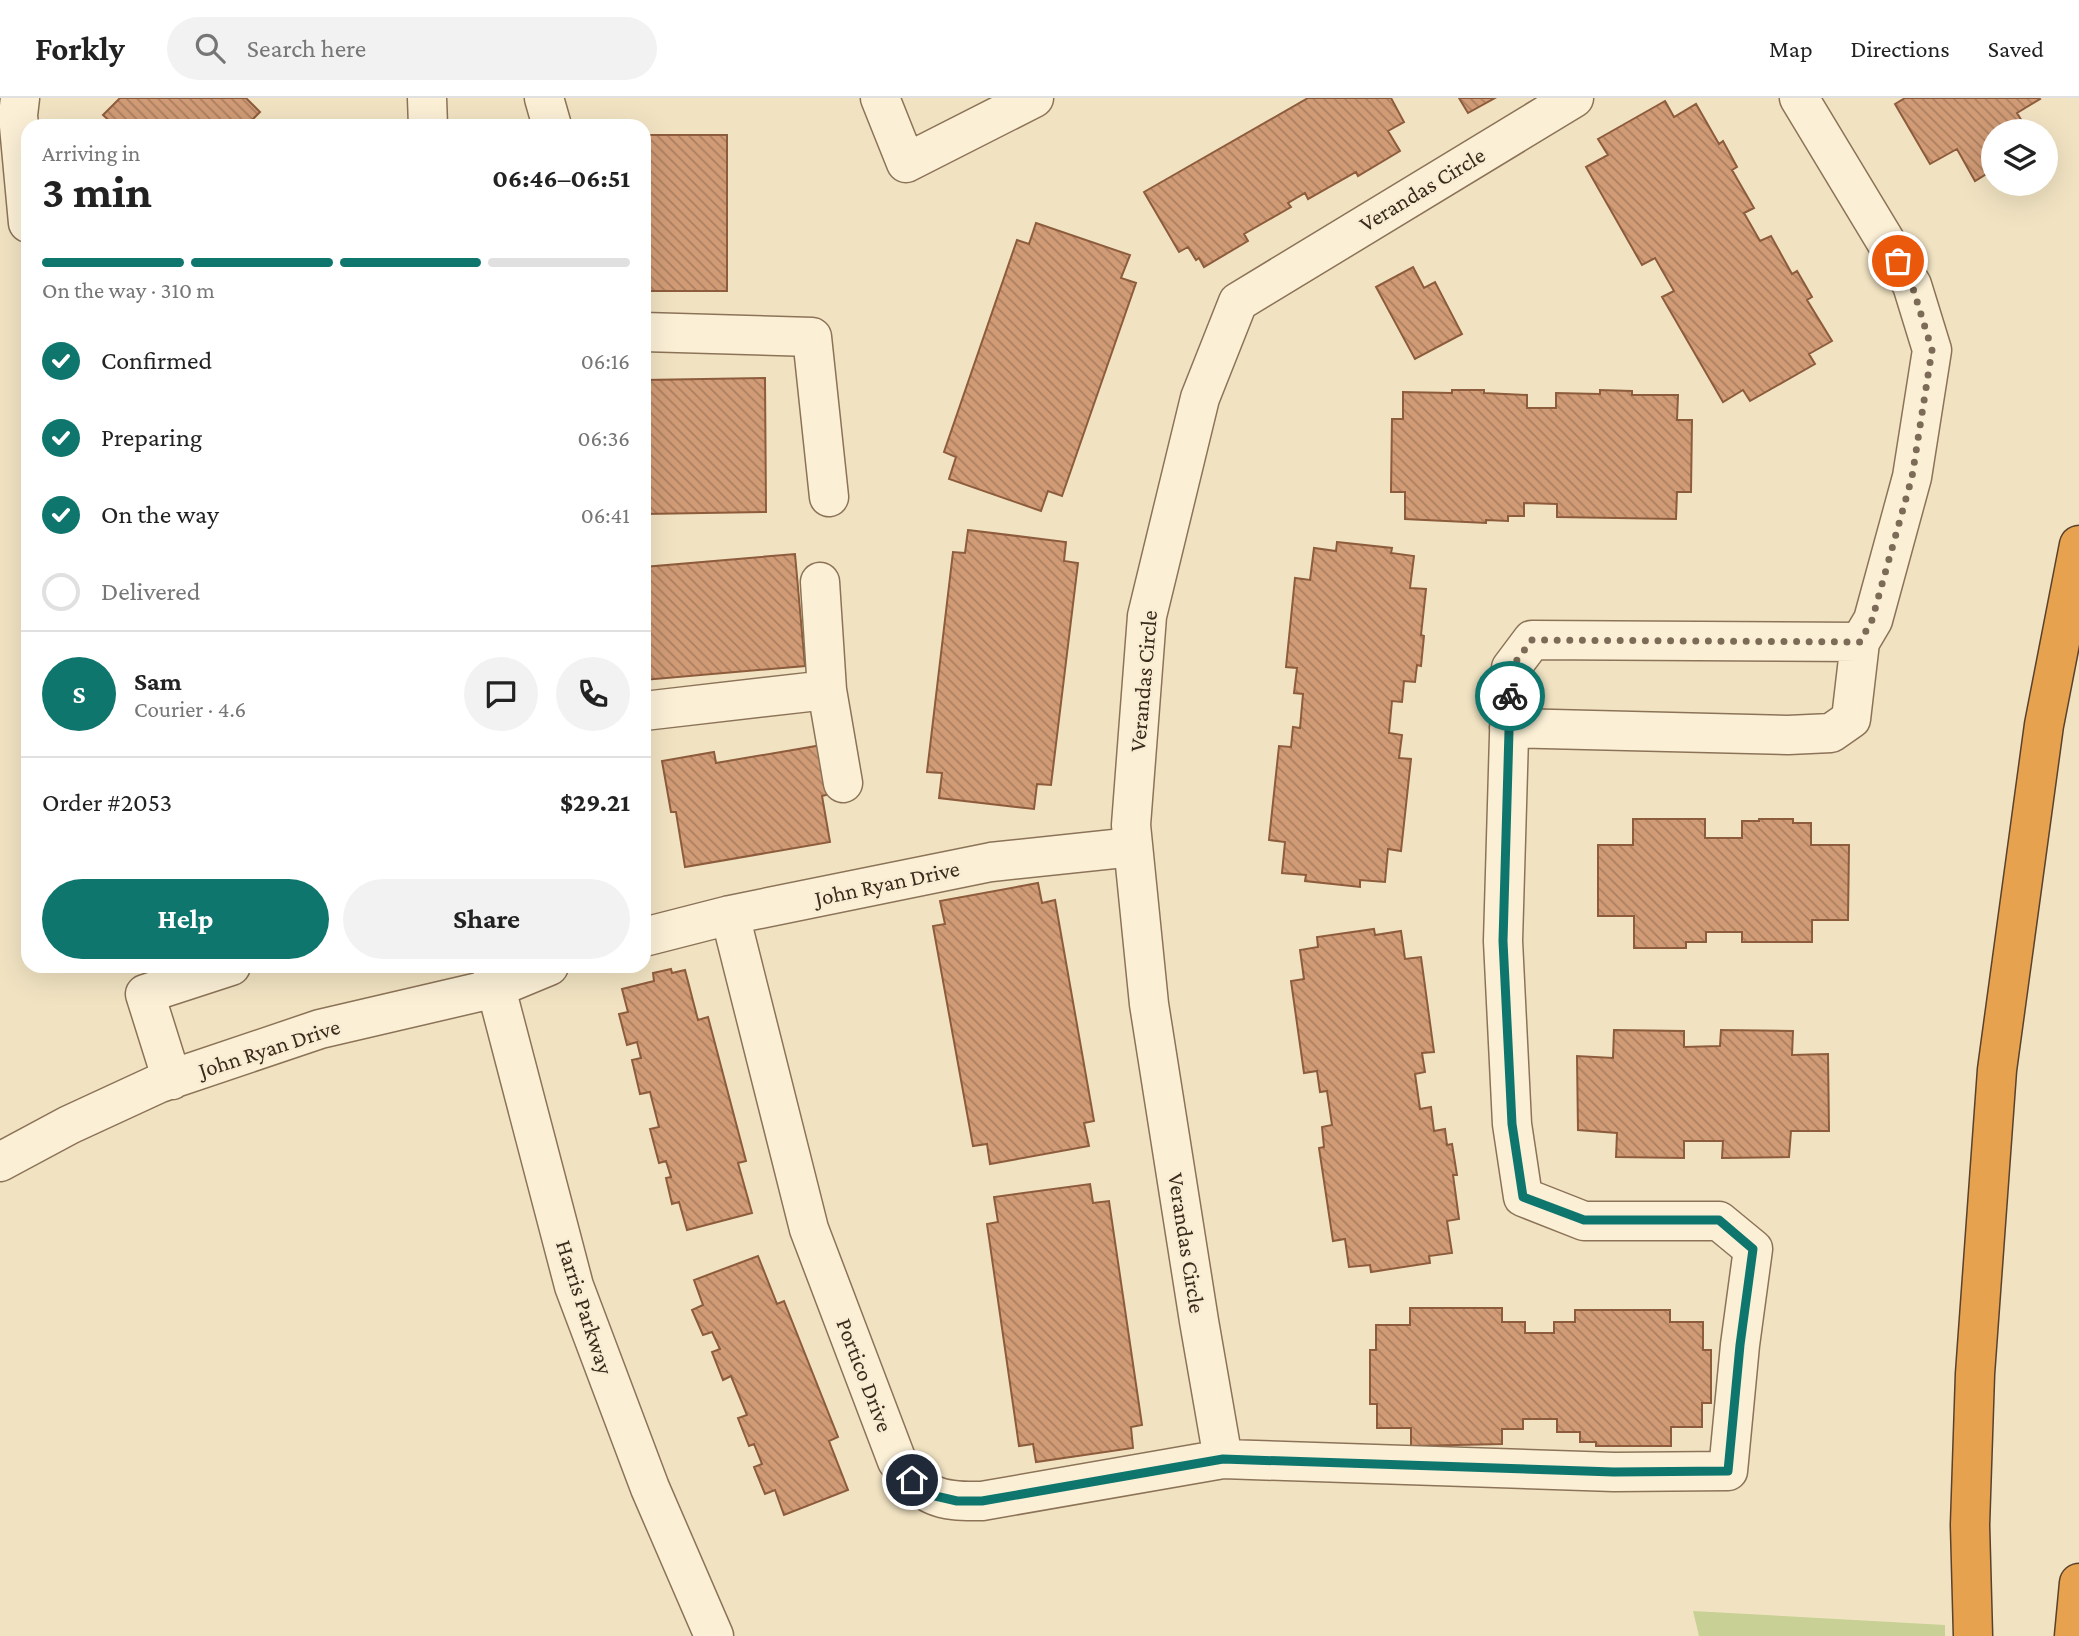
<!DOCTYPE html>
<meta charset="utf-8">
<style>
:root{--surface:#fff;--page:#f2f2f2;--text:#222;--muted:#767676;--line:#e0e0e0;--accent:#0f766e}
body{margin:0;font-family:"Crimson Pro",serif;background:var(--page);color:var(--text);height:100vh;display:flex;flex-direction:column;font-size:26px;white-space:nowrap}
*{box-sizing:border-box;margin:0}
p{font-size:23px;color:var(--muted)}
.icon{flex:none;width:38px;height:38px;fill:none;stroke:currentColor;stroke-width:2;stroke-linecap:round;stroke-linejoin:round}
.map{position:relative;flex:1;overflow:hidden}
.panel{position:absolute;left:21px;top:21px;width:630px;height:854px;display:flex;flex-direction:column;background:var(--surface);border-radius:21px;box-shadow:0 7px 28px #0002}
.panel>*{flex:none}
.tools{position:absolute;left:1981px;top:21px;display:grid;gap:14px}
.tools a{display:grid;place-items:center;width:77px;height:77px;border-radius:50%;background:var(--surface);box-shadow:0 7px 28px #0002;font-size:35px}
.pin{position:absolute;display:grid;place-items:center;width:60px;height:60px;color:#fff;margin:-30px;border:4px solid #fff;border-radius:50%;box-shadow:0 2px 7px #0007}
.courier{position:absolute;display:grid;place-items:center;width:70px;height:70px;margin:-35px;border:5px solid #0f766e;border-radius:50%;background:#fff;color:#222;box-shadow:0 2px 9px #0007}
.headline em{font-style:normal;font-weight:700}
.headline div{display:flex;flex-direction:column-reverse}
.headline{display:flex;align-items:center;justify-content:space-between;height:119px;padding:0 21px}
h1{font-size:46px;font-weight:700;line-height:52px}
.bar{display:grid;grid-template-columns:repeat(4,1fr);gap:10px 7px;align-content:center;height:84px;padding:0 21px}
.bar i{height:9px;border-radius:5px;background:var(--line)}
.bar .selected{background:var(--accent)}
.bar p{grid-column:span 4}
.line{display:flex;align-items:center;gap:18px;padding:0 21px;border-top:2px solid var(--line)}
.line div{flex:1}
.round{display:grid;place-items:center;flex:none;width:74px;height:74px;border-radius:37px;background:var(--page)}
ol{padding:0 21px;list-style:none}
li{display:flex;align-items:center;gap:21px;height:77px}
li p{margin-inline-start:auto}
li .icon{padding:7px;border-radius:50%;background:var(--accent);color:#fff;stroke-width:4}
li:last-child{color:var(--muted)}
li i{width:38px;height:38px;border:4px solid var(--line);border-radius:50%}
.action{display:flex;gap:14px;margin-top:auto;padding:14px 21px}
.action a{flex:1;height:80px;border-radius:42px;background:var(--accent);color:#fff;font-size:28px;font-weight:700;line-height:80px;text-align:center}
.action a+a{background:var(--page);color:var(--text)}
header{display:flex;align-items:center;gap:42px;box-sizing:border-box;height:98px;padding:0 35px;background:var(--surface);border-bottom:2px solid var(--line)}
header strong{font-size:33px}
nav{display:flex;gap:38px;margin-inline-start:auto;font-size:24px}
.search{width:490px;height:63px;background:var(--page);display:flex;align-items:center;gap:18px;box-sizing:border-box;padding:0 24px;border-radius:38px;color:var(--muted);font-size:26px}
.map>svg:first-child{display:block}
.grass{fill:#c9d095}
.building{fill:url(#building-back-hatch);stroke:#8d5c3c;stroke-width:2}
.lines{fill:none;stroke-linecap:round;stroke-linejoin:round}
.minor-casing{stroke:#8c7358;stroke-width:41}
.highway-casing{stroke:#5a412c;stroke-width:41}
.minor{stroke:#fbf0d6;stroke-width:38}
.highway{stroke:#e6a24e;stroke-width:38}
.done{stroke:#7b6b57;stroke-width:7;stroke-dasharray:0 12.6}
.route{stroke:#0f766e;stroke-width:9}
.labels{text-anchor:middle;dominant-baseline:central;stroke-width:5;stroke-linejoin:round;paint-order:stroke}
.street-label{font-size:23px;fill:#3b2b1d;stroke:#f8edd2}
</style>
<header>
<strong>Forkly</strong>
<div class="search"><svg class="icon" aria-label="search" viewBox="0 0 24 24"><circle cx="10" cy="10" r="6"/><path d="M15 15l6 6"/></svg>Search here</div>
<nav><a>Map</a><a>Directions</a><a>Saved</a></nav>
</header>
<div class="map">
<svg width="2079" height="1538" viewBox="0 0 2079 1538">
<defs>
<pattern id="building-back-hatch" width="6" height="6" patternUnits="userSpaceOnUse" patternTransform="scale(1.75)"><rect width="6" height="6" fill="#d19b76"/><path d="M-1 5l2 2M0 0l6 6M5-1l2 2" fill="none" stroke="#ab7f60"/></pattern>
</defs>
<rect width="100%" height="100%" fill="#f1e3c2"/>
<path class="grass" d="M1693 1513 1945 1527V1538H1699Z"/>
<path class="building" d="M120 0H246L260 14 246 28H115L103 17Z
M1308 0H1391L1404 24 1388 33 1400 53 1358 78 1356 74 1308 101 1305 95 1288 105 1291 109 1244 136 1248 143 1204 169 1199 160 1196 162 1188 149 1179 154 1144 94Z
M1459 0H1495L1468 15Z
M1905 0H2039L2040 1 2017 15 2028 33H1993V72L1975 83 1957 51 1930 66 1895 6Z
M1665 3 1674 19 1696 6 1719 46 1723 43 1737 69 1732 72 1754 110 1744 115 1760 143 1771 138 1792 176 1797 173 1812 199 1807 202 1832 243 1809 256 1815 266 1750 303 1743 292 1723 304 1662 199 1674 193 1655 160 1642 167 1586 69 1608 57 1598 41Z
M644 37H727V193H644Z
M1036 125 1130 157 1121 180 1136 185 1062 398 1048 393 1041 413 949 381 956 359 944 354 1017 142 1029 146Z
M1413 169 1424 190 1435 184 1462 236 1415 261 1376 189Z
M765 280 766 414 644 416V282Z
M1452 292H1484V295L1527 297V310H1556V295L1600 296V292L1632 293V297H1678L1677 322H1692L1691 394H1677L1676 421 1557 419V406L1524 405V418H1508V423L1486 422V425L1405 421V394H1391L1392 321H1403V294L1452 295Z
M968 432 1066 444 1064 463 1078 465 1051 687 1037 686 1034 711 939 700 942 675 927 674 953 454 965 455Z
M1337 444 1392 450 1391 455 1414 458 1410 490 1426 491 1421 537 1424 538 1421 568 1417 567 1415 584 1404 583 1402 604 1392 603 1389 635 1402 637 1399 660 1411 661 1401 753 1388 751 1385 784 1360 782V789L1305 783 1306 777 1282 775 1285 744 1269 742 1279 648 1291 649 1293 629 1300 630 1303 596 1294 595 1297 570 1286 569 1295 480 1310 482 1314 450 1336 453Z
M795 456 805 568 644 582V469Z
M822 647 830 696 822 698 830 744 685 769 676 714H671L662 663 714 654 716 665Z
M1633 721H1705V740H1742V723H1759V721H1793V725H1811V747H1849L1848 822H1812V844H1742V834H1706V844H1686V850H1634V818H1598V747H1633Z
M1038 785 1042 805 1055 802 1094 1023 1084 1025 1089 1048 990 1066 987 1046 973 1048 933 828 945 826 940 803Z
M1374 831 1375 837 1401 833 1405 861 1421 859 1434 954 1422 955 1425 974 1415 976 1420 1011 1431 1009 1434 1033 1445 1031 1447 1047 1452 1046 1457 1077H1453L1459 1121 1447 1123 1452 1155 1429 1158 1430 1165 1371 1174 1370 1167 1349 1169 1345 1141 1333 1143 1319 1050 1324 1049 1322 1029 1332 1027 1327 993 1320 994 1317 973 1304 975 1291 883 1304 881 1300 852 1318 849 1317 839Z
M671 871 672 875 685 872 698 922 708 919 746 1063 738 1065 752 1115 687 1132 679 1104 672 1106 666 1080 671 1079 666 1063 659 1065 650 1031 659 1029 650 994 640 996 632 962 641 960 637 944 627 947 619 916 628 914 622 891 654 883 653 875Z
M1614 932 1684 933V949L1720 948 1721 932 1793 933 1792 957 1828 956 1829 1033H1791L1789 1059 1722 1060 1723 1043H1684V1060L1616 1059 1617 1035 1578 1032 1577 958 1613 960Z
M1090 1086 1093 1105 1109 1103 1142 1327 1131 1329 1133 1350 1036 1364 1033 1346 1019 1348 987 1126 998 1124 994 1099Z
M758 1158 777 1206 784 1203 838 1339 829 1343 848 1392 784 1417 775 1392 765 1396 754 1369 762 1366 754 1346 749 1348 738 1320 747 1317 731 1278 723 1282 712 1254 720 1251 712 1234 703 1237 692 1212 703 1207 694 1182Z
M1410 1210H1502V1224H1525V1235H1554V1224H1575V1212H1670V1224H1703V1252H1711V1305H1702V1329H1671V1348H1596V1344H1580V1334H1557V1321H1523V1331H1502V1346L1411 1348V1330H1377V1306H1370V1252H1376V1227H1410Z"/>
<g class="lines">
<g class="minor-casing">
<path id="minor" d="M20 0 18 17 28 125
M427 0 428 28
M544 0 552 28
M880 0 906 65 1034 0
M644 234 812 239 829 399
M827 592 843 685
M644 613 827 592 820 484
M1509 630 1788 637 1831 635 1851 621 1860 544
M730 817 809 1131 897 1363C925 1399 937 1404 982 1403L1223 1361 1614 1374 1728 1373 1740 1247 1753 1151 1719 1123H1584L1523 1099 1512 1026 1503 843 1511 570 1532 542 1860 544 1873 522 1912 379 1932 252 1912 187 1799 0
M644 839 730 817 991 764 1133 749
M492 868 496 890 574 1188 650 1390 714 1538
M172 982 145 896 231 868
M0 1064 69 1027 160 985 320 931 496 890 549 868
M1223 1361 1199 1223 1149 906 1131 727 1147 518 1200 300 1238 204 1574 0"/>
</g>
<g class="highway-casing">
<path id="highway" d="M1973 1538 1970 1427 1975 1276 1997 972 2044 627 2079 447
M2074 1538 2079 1485"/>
</g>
<use href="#minor" class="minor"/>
<use href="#highway" class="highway"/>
</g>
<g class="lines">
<path class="done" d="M1510 598 1511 570 1532 542 1860 544 1872 522 1912 379 1932 252 1912 187 1898 163"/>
<path class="route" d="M912 1382 931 1397 957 1403H982L1223 1361 1614 1374 1728 1373 1740 1247 1753 1151 1719 1122H1584L1523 1099 1512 1026 1503 843 1510 598"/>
</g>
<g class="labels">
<g class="street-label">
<text transform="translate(1422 91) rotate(-31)">Verandas Circle</text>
<text transform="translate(1143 583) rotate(-85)">Verandas Circle</text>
<text transform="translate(887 785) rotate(-12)">John Ryan Drive</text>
<text transform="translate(269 950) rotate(-18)">John Ryan Drive</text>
<text transform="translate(1187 1145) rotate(81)">Verandas Circle</text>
<text transform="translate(585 1209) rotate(72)">Harris Parkway</text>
<text transform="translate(865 1277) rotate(69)">Portico Drive</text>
</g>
</g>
</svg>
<div class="tools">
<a><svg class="icon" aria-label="layers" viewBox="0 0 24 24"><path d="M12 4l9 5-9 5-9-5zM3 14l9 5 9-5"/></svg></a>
</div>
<div class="pin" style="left:1898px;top:163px;background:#ea580c"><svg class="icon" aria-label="bag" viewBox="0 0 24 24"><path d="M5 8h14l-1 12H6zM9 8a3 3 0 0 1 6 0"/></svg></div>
<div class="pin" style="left:912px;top:1382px;background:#1f2937"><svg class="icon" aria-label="home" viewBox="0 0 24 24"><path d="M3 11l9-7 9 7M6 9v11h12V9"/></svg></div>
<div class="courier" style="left:1510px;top:598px"><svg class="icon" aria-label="bike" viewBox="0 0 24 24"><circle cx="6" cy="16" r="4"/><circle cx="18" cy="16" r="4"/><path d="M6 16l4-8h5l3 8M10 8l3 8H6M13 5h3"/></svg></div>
<section class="panel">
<div class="headline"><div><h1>3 min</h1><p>Arriving in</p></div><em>06:46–06:51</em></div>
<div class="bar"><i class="selected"></i><i class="selected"></i><i class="selected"></i><i></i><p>On the way · 310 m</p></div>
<ol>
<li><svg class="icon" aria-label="check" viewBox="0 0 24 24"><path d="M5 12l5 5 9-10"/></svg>Confirmed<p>06:16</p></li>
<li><svg class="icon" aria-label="check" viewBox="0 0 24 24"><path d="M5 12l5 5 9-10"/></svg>Preparing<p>06:36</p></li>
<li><svg class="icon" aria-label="check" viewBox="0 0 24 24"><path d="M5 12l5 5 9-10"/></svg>On the way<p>06:41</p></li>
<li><i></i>Delivered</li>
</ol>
<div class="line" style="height:126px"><b class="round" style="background:var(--accent);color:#fff">S</b><div><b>Sam</b><p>Courier · 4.6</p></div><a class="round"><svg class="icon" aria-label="chat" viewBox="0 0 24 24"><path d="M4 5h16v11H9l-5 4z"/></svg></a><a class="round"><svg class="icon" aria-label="phone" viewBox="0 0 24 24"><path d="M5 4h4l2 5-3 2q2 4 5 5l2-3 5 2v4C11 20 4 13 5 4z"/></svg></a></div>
<div class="line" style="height:91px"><div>Order #2053</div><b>$29.21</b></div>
<div class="action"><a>Help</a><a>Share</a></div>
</section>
</div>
